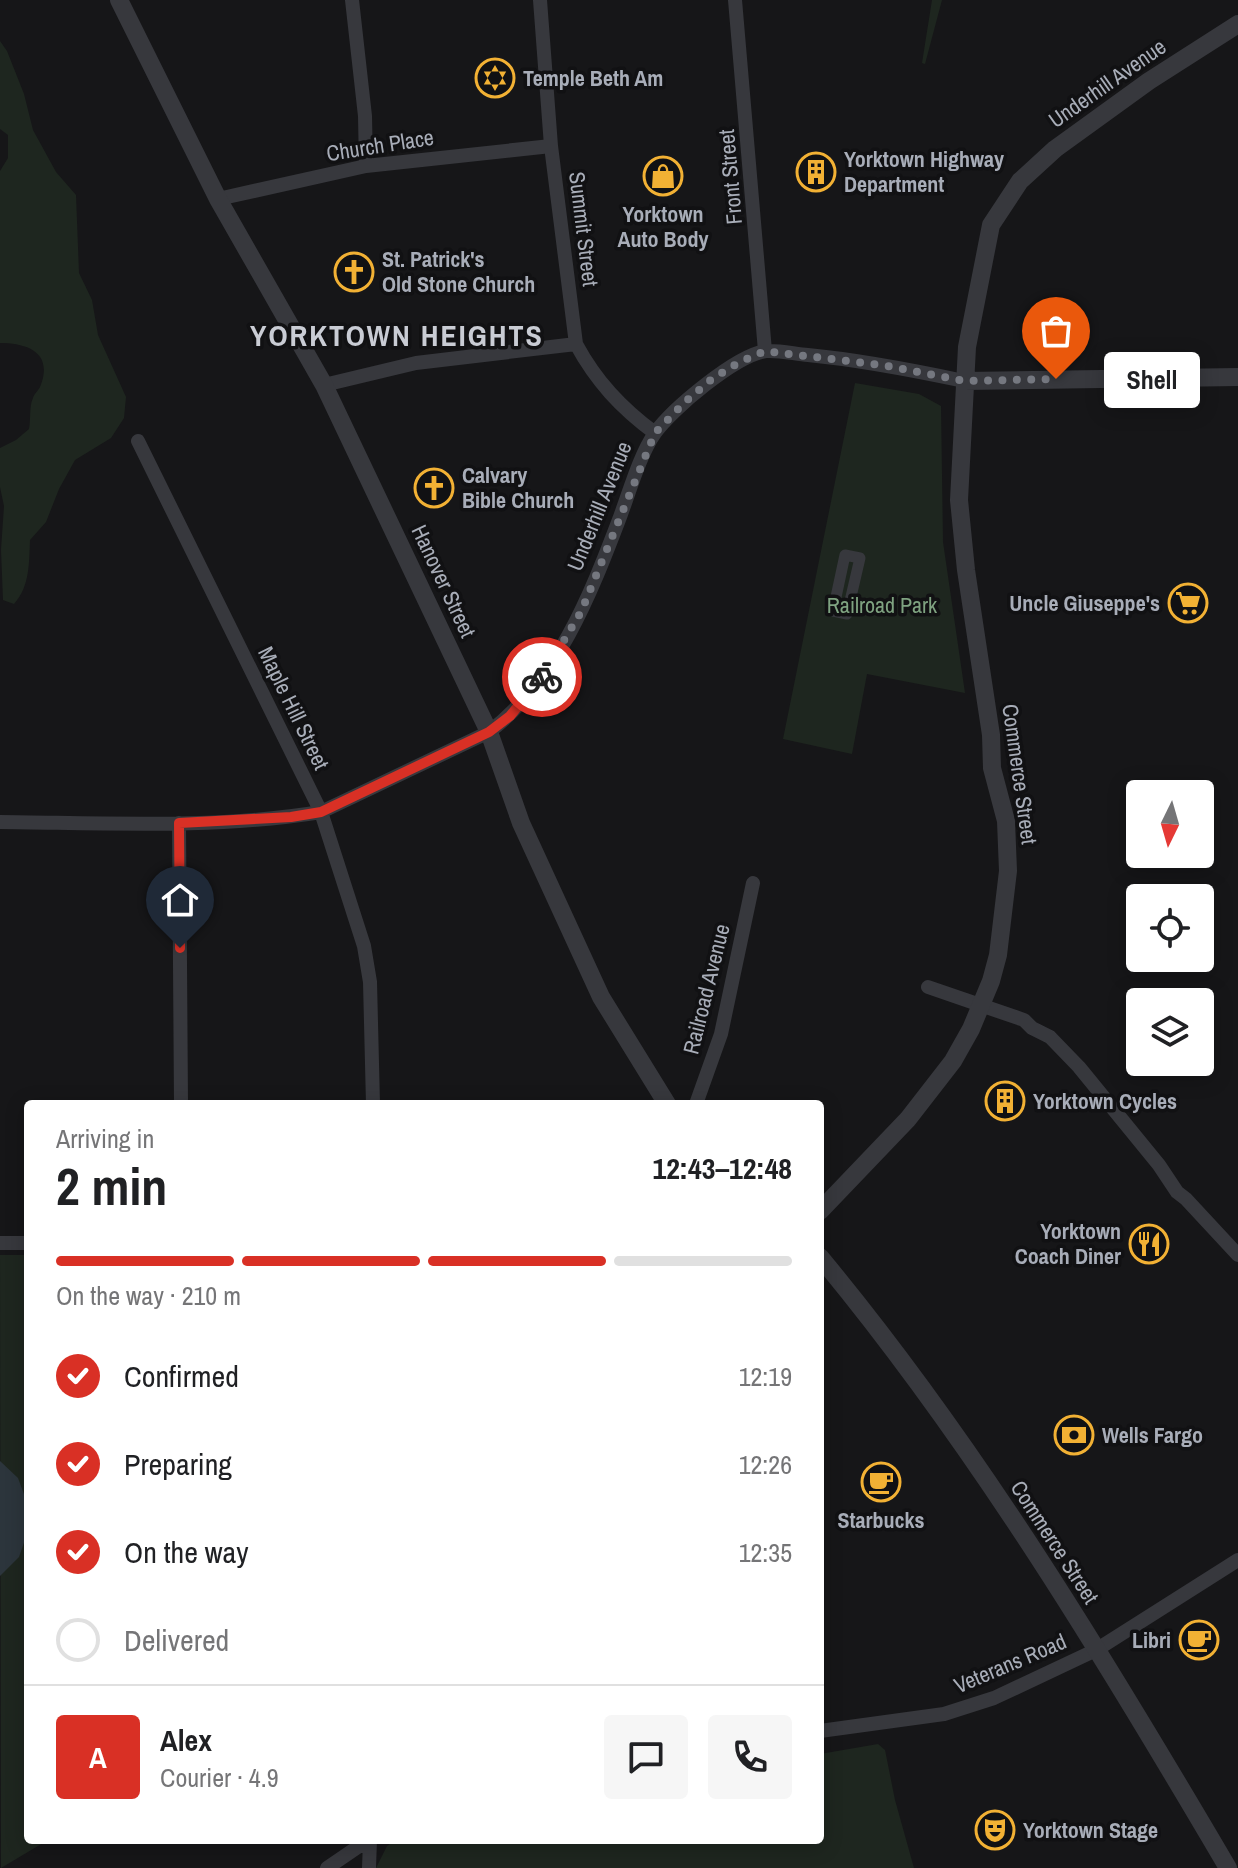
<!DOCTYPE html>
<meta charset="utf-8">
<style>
:root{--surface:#fff;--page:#f6f6f6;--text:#202124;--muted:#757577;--line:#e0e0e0;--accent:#d93025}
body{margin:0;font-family:"Archivo Narrow",sans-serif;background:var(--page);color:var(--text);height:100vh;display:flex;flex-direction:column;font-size:30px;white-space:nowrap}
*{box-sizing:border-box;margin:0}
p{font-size:26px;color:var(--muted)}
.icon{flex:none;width:44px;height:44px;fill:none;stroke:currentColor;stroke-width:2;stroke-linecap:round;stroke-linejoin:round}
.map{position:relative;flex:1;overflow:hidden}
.side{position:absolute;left:24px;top:1100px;width:800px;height:744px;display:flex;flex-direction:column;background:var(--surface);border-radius:8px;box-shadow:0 4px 20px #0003}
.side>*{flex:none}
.needle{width:52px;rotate:185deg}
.buttons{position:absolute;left:1126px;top:780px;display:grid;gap:16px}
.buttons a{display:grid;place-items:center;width:88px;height:88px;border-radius:8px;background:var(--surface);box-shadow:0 4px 20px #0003;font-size:40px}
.pin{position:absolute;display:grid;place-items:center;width:68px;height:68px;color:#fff;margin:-82px -34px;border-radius:50% 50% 50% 0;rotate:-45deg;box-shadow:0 0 8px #0007}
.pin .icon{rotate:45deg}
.courier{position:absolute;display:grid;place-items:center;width:80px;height:80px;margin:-40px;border:6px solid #d93025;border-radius:50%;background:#fff;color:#222;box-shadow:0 2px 10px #0007}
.bubble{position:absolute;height:56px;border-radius:8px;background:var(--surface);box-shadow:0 4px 20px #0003;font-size:26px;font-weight:800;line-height:56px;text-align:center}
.headline em{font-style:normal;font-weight:800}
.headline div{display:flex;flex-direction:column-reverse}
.headline{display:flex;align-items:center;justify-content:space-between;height:136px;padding:0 32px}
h1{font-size:52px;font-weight:800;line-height:60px}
.bar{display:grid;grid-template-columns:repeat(4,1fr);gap:12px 8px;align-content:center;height:96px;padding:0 32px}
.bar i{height:10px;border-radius:6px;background:var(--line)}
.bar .current{background:var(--accent)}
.bar p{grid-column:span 4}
.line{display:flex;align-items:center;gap:20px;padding:0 32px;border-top:2px solid var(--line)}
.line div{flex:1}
.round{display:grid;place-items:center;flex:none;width:84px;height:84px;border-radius:8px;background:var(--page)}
ol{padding:0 32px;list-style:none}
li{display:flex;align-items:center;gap:24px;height:88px}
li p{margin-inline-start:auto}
li .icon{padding:8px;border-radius:50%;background:var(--accent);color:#fff;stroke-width:4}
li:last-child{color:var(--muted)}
li i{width:44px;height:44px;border:4px solid var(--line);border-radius:50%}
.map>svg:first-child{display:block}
.green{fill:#1e261f}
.water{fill:#2c353c}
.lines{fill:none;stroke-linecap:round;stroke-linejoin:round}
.pedestrian{stroke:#37383d;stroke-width:11}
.minor{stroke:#37383d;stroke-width:14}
.tertiary{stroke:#37383d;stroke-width:18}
.done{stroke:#757880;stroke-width:8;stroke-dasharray:0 14.4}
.route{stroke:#d93025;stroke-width:10}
.labels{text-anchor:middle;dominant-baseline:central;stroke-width:7;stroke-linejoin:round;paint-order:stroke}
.poi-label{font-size:22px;font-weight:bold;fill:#a8adb8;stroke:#111113;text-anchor:start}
.street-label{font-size:22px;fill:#a8adb8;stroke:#111113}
.park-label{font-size:22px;fill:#7fa381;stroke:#111113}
.district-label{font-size:30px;font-weight:bold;letter-spacing:2px;fill:#c9ccd4;stroke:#111113}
</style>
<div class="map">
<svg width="1238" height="1868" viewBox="0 0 1238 1868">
<rect width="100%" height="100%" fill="#161618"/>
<path class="green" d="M932 0H942L925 64 922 63Z
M0 41 7 51 24 94 33 130 56 172 76 195 79 273 92 300 98 335 126 397 124 418 111 438 75 460 59 489 46 522 30 540C29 563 30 586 14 604L3 600 1 550 4 506 0 487V448L16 440 29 429C31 419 29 406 33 398 34 394 38 391 40 387 54 353 28 343 0 343V171L8 158V135L0 129Z
M855 383 919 394 941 406 943 542 965 693 867 674 852 754 783 739Z
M0 1255H28V1840H48L1 1868Z
M878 1744 885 1750 895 1800 914 1868H376L387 1846 396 1840H820V1754Z"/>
<path class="water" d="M0 1461 18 1478 28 1505V1531L19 1557 0 1576Z"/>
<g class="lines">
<path class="pedestrian" d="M845 555 860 558 847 614 833 611Z"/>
<path class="minor" d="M352 0 365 116 366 166
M540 0 551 146 576 344C596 381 621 408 655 433
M735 0 765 351
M218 199 366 166 551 146
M324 385 416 363 576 344
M138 441 321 812 364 946 370 982 373 1104
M0 822C106 823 216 829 321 812L489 732C557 680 590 596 620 517 629 493 640 454 655 433 672 409 736 355 766 351 779 350 795 354 808 355 861 360 912 370 964 381
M179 823 181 1104
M928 987 1024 1020 1032 1028 1050 1037 1079 1067 1159 1165 1177 1192 1186 1199 1238 1255
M696 1104 721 1034 753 883
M0 1243H28
M820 1731 944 1714 994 1698 1096 1650 1238 1560
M327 1868 368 1840
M369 1868 370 1840"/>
<path class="tertiary" d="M119 0 218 199 324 385 489 732 521 823 601 997 667 1104
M964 381 1238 377
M820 1211 908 1119 953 1061 971 1029 991 981 998 955 1008 871 1006 821 992 768 991 735 966 570 959 500 967 347 991 225 1020 181 1055 149 1149 81 1238 24
M820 1257C976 1445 1104 1657 1228 1868"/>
</g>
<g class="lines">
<path class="done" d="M542 677 581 612 655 433 685 402 712 379 738 363 765 351 888 366 964 381 1056 379"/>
<path class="route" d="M180 948 179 823 291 817 321 812 489 732 510 716 542 677"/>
</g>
<defs>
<g id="synagogue-ring" transform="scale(2)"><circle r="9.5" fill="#111113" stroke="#f2b134" stroke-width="1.5"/><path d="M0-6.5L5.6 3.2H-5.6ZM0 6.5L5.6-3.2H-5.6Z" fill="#f2b134"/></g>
<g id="building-ring" transform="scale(2)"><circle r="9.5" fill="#111113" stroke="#f2b134" stroke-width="1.5"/><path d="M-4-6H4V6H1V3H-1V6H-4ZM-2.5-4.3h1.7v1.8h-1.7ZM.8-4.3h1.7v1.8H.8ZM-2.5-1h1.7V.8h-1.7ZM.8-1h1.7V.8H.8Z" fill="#f2b134"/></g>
<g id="shop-ring" transform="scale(2)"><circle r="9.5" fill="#111113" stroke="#f2b134" stroke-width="1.5"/><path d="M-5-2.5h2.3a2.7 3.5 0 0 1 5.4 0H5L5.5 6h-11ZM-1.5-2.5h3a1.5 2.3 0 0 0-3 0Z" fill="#f2b134"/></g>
<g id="church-ring" transform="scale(2)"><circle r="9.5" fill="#111113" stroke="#f2b134" stroke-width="1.5"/><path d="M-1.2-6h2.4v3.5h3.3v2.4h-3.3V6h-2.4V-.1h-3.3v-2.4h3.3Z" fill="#f2b134"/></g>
<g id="supermarket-ring" transform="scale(2)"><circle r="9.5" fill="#111113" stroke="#f2b134" stroke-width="1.5"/><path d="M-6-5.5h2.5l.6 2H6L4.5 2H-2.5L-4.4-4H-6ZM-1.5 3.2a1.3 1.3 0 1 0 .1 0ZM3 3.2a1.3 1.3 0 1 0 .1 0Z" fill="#f2b134"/></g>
<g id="restaurant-ring" transform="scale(2)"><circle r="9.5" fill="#111113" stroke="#f2b134" stroke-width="1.5"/><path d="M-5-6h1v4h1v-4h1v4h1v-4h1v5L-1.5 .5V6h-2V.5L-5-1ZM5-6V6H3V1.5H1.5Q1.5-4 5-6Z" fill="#f2b134"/></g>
<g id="bank-ring" transform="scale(2)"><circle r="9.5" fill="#111113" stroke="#f2b134" stroke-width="1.5"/><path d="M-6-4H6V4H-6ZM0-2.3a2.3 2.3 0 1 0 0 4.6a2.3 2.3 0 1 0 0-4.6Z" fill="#f2b134"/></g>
<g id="cafe-ring" transform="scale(2)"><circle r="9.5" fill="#111113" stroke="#f2b134" stroke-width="1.5"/><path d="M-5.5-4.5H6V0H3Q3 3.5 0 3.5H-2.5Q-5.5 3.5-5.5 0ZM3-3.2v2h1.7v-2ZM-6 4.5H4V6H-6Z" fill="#f2b134"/></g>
<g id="theatre-ring" transform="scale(2)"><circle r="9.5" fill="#111113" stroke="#f2b134" stroke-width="1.5"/><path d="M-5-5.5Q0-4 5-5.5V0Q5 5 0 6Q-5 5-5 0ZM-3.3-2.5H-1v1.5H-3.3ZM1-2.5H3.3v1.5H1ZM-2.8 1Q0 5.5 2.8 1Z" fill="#f2b134"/></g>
</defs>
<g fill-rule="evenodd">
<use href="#synagogue-ring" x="495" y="78"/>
<use href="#building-ring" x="816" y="172"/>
<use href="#shop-ring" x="663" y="176"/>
<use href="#church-ring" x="354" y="272"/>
<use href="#church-ring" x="434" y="488"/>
<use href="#supermarket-ring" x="1188" y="603"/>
<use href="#building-ring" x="1005" y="1101"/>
<use href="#restaurant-ring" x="1149" y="1244"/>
<use href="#bank-ring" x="1074" y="1435"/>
<use href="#cafe-ring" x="881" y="1482"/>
<use href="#cafe-ring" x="1199" y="1640"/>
<use href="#theatre-ring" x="995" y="1830"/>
</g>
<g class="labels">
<g class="poi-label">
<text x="523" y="78">Temple Beth Am</text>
<text x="844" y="159">Yorktown Highway<tspan x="844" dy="25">Department</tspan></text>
<text x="663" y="214" text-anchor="middle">Yorktown<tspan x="663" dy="25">Auto Body</tspan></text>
<text x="382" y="259">St. Patrick's<tspan x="382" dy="25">Old Stone Church</tspan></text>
<text x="462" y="475">Calvary<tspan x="462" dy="25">Bible Church</tspan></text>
<text x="1160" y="603" text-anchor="end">Uncle Giuseppe's</text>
<text x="1033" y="1101">Yorktown Cycles</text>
<text x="1121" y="1231" text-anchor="end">Yorktown<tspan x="1121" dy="25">Coach Diner</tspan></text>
<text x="1102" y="1435">Wells Fargo</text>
<text x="881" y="1520" text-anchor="middle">Starbucks</text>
<text x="1171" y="1640" text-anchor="end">Libri</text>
<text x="1023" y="1830">Yorktown Stage</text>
</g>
<g class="street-label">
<text transform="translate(1107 83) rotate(-35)">Underhill Avenue</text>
<text transform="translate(380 145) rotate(-9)">Church Place</text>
<text transform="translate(730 177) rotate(-95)">Front Street</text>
<text transform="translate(584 229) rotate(83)">Summit Street</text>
<text transform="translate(599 506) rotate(-68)">Underhill Avenue</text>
<text transform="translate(444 581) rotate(65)">Hanover Street</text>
<text transform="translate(294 708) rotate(64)">Maple Hill Street</text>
<text transform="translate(1020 774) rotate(82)">Commerce Street</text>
<text transform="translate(706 989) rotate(-76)">Railroad Avenue</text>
<text transform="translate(1055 1542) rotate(57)">Commerce Street</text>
<text transform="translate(1010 1663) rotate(-23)">Veterans Road</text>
</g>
<g class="park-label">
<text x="882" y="605">Railroad Park</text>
</g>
<g class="district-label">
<text x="397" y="335">YORKTOWN HEIGHTS</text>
</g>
</g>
</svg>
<div class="buttons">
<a><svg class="needle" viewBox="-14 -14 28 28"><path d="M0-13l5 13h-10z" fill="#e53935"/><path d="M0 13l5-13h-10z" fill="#757577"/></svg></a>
<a><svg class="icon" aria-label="locate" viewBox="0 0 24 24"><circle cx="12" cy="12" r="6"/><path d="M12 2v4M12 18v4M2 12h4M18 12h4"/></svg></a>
<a><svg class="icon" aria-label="layers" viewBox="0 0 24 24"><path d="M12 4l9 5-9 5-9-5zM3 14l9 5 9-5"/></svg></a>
</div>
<div class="pin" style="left:1056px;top:379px;background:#ea580c"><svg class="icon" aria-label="bag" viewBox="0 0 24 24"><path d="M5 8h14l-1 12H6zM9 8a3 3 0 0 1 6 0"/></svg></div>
<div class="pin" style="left:180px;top:948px;background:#1f2937"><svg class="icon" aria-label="home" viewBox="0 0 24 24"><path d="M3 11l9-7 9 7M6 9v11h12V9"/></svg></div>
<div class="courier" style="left:542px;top:677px"><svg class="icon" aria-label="bike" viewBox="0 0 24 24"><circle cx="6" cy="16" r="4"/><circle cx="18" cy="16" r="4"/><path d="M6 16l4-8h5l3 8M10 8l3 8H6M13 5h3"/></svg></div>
<div class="bubble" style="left:1104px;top:352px;width:96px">Shell</div>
<section class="side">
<div class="headline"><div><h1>2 min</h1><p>Arriving in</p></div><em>12:43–12:48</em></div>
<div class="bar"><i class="current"></i><i class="current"></i><i class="current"></i><i></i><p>On the way · 210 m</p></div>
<ol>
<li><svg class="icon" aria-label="check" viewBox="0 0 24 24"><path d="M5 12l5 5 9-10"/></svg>Confirmed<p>12:19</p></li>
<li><svg class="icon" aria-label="check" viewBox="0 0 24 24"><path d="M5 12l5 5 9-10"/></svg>Preparing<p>12:26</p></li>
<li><svg class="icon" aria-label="check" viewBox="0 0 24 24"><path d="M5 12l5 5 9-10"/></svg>On the way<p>12:35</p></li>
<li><i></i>Delivered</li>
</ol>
<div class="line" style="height:144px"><b class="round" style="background:var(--accent);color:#fff">A</b><div><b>Alex</b><p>Courier · 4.9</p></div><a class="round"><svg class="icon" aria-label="chat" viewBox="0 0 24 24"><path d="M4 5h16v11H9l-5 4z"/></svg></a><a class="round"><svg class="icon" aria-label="phone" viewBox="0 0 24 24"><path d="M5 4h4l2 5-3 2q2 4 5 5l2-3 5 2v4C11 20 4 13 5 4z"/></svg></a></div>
</section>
</div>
